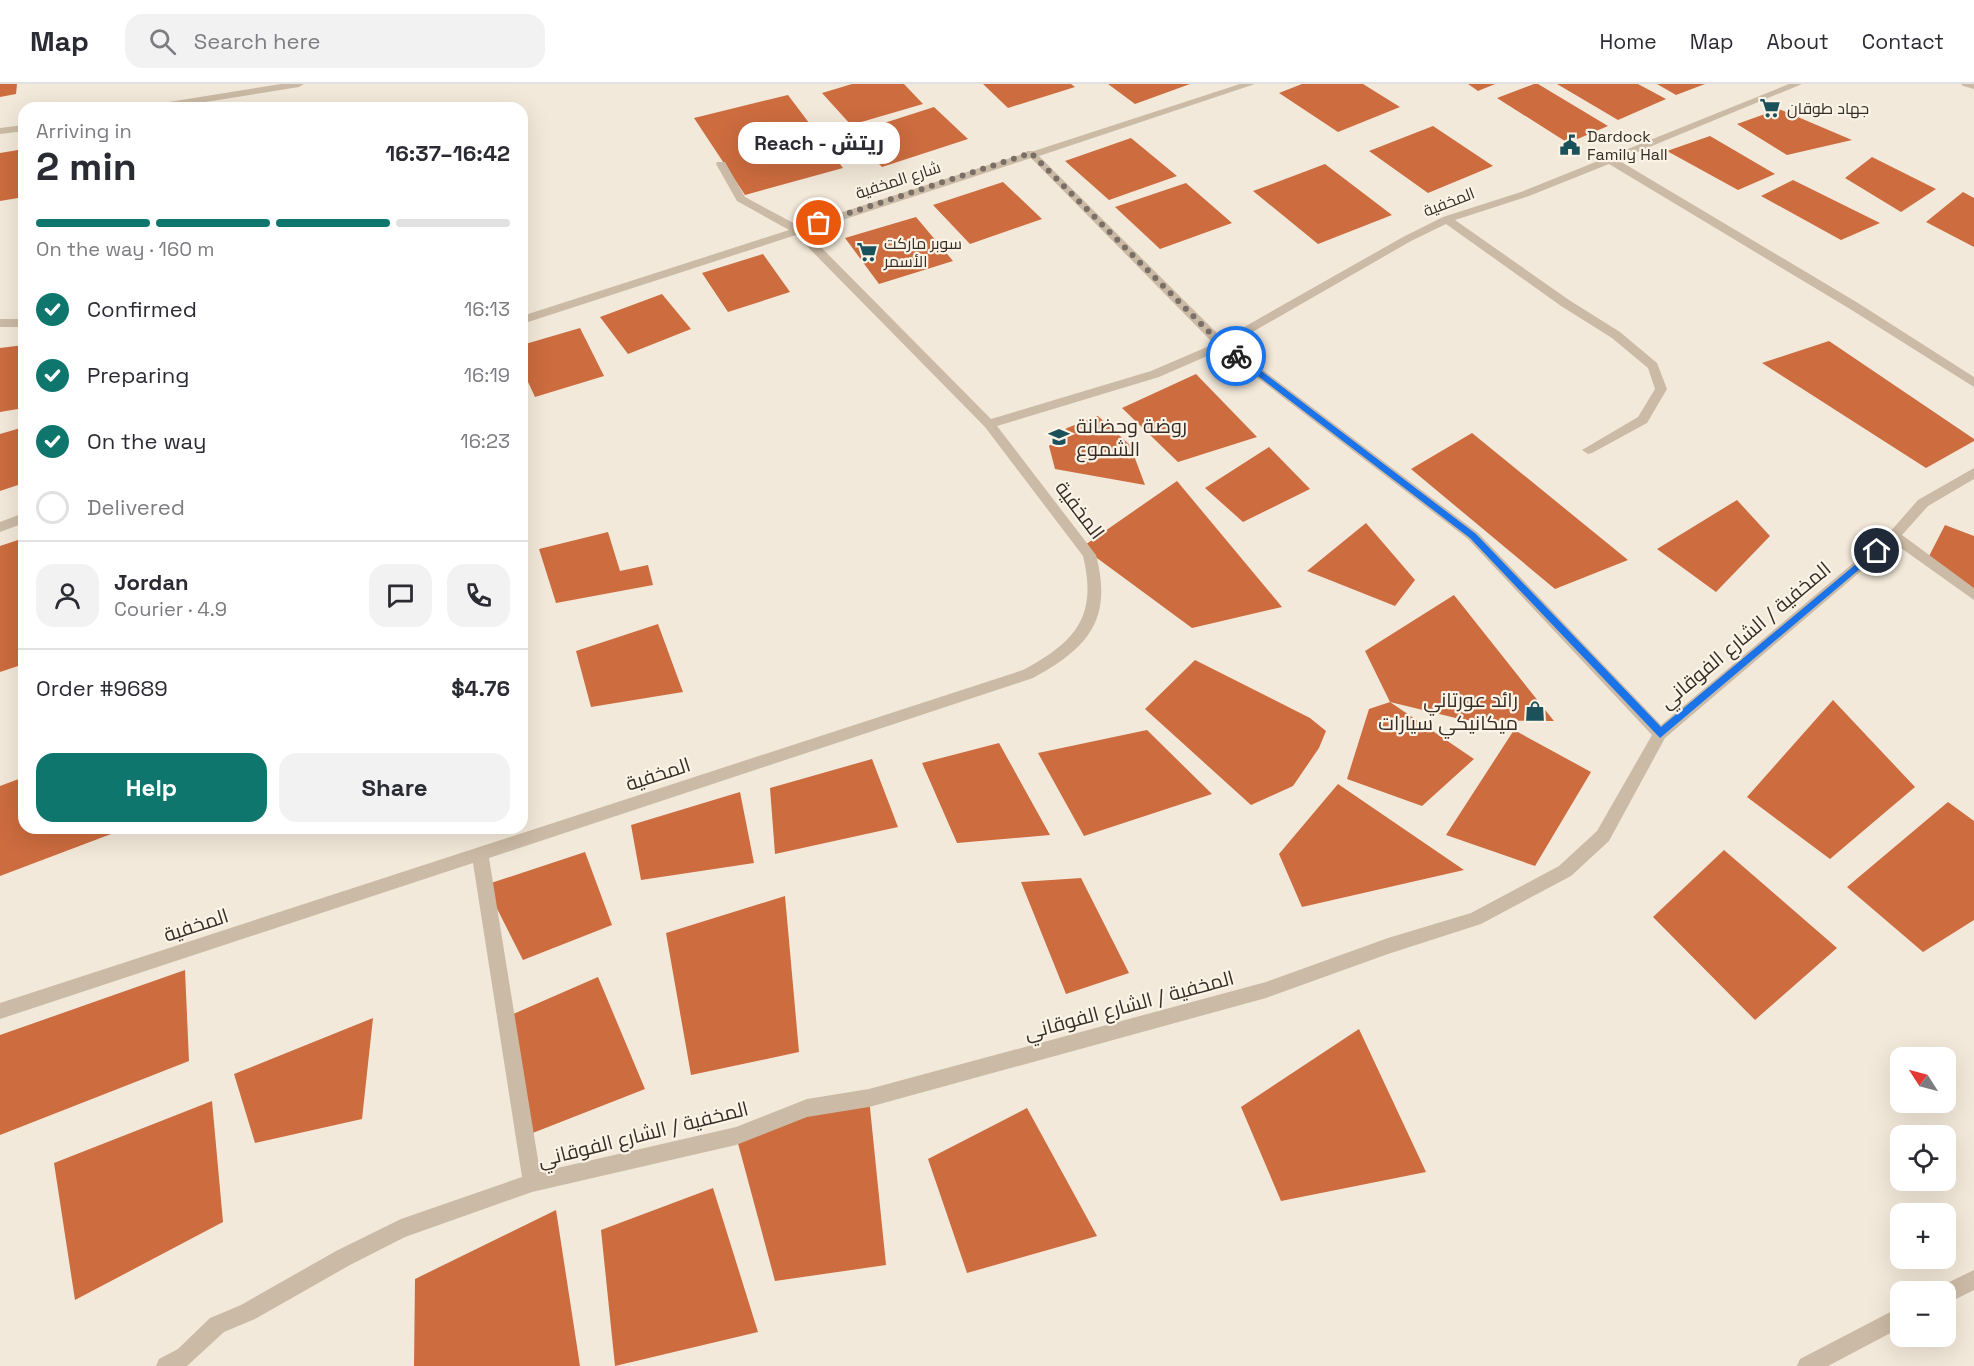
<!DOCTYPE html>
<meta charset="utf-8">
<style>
:root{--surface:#fff;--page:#f2f2f3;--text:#2b2b33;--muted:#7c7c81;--line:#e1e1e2;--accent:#0f766e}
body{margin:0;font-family:"Space Grotesk",Cairo,sans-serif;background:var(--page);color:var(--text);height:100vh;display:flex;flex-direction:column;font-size:22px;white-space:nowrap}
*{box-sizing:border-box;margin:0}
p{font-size:20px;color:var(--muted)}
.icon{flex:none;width:33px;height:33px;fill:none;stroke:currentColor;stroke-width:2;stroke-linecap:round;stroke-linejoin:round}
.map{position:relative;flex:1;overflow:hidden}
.panel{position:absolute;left:18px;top:18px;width:510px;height:732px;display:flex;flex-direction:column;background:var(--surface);border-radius:18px;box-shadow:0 6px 24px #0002}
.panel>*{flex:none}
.needle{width:39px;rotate:306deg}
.fabs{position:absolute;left:1890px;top:963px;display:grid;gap:12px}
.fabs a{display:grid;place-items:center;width:66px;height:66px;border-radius:12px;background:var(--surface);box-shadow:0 6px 24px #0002;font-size:30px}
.pin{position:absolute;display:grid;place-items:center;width:51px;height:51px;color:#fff;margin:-26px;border:3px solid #fff;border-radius:50%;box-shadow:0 2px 6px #0007}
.courier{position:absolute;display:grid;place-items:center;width:60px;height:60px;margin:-30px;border:4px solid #1a73e8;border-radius:50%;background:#fff;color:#222;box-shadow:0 2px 8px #0007}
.bubble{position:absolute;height:42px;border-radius:18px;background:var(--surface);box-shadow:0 6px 24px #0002;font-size:20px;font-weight:800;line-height:42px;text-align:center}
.summary em{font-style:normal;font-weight:800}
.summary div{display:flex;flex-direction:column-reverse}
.summary{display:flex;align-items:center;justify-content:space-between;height:102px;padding:0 18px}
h1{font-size:39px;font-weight:800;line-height:45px}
.bar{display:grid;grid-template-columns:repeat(4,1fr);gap:9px 6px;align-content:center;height:72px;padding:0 18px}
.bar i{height:8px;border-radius:4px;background:var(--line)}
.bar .current{background:var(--accent)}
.bar p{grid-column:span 4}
.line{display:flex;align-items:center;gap:15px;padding:0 18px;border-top:2px solid var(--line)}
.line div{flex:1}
.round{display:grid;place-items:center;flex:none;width:63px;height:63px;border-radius:18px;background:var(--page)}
ol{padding:0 18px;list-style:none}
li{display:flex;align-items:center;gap:18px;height:66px}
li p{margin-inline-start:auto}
li .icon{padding:6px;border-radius:50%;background:var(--accent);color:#fff;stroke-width:4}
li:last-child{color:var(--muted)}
li i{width:33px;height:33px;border:3px solid var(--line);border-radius:50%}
.button{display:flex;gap:12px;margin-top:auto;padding:12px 18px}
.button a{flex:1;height:69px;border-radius:18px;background:var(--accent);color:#fff;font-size:24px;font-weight:800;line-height:69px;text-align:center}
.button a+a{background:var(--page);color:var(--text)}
header{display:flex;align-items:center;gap:36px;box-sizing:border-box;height:84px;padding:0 30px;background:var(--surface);border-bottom:2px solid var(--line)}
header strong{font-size:28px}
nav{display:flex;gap:33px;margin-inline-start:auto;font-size:21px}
.search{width:420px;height:54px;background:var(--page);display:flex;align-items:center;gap:15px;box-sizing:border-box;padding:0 21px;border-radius:18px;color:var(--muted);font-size:22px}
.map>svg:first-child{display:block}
.building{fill:#cc6c3f}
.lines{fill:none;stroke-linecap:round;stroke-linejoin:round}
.minor{fill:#cbbaa5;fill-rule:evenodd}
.route{fill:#1a73e8}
.done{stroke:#796f66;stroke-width:6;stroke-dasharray:0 10.8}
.labels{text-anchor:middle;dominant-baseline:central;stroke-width:4.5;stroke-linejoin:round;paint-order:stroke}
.far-poi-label{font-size:16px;fill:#372d27;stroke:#faf3e6;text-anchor:start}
.far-street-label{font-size:16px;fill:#372d27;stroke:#faf3e6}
.poi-label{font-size:20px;fill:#372d27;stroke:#faf3e6;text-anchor:start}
.street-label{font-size:20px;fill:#372d27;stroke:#faf3e6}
</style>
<header>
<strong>Map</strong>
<div class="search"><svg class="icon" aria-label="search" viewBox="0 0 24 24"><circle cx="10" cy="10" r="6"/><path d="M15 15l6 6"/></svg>Search here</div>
<nav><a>Home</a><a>Map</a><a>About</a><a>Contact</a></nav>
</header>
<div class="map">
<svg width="1974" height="1282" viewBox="0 0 1974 1282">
<rect width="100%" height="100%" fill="#f3e9da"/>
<path class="building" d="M0 0H17L16 10 0 13Z
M852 0H904L923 20 851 41 822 9Z
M983 0H1071L1075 3 1008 24Z
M1108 0H1190L1135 20Z
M1302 0H1363L1400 23 1338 48 1279 9Z
M1468 0H1495L1478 7Z
M1534 0H1538L1608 42 1568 59 1497 14Z
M1557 0H1638L1666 15 1618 36Z
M1657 0H1705L1676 11Z
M788 11 843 84 745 111 694 34Z
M934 23 968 55 882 83 850 50Z
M1779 25 1852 56 1787 71 1737 40Z
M1433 42 1493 82 1428 109 1369 67Z
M1710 52 1775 90 1738 106 1667 67Z
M1131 54 1177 92 1109 116 1065 77Z
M24 65V113L0 117V69Z
M1872 73 1936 105 1901 128 1845 94Z
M1325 80 1392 131 1318 160 1253 107Z
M1793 96 1880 139 1841 156 1761 112Z
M1003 98 1042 135 970 160 933 121Z
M1186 99 1232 139 1160 165 1115 123Z
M1963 108 1974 114V163L1926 138Z
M916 133 953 177 879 200 845 154Z
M763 170 790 208 728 228 702 189Z
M662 210 691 245 628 270 600 233Z
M580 244 604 292 535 313 522 285V261Z
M1829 257 1974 355V357L1926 384 1762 279Z
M24 261V324L0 328V264Z
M1196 290 1257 353 1178 378 1122 324Z
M1098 332 1130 361 1145 401 1055 385 1049 362 1067 344Z
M24 343V399L0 407V350Z
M1472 349 1628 476 1555 505 1411 385Z
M1269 363 1310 405 1243 438 1205 404Z
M1177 397 1282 523 1192 544 1082 463Z
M1737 416 1770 452 1716 508 1657 465Z
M1366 439 1415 496 1395 522 1307 487Z
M1945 441 1974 452V511L1927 476Z
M608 448 620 487 648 481 653 501 556 519 539 465Z
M24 454V580L0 588V462Z
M1454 511 1554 637 1464 636 1390 618 1365 567Z
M658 540 683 608 591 623 576 567Z
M1195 576 1310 634 1326 647 1319 664 1293 702 1251 721 1145 625Z
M1833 616 1915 703 1830 775 1747 713Z
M1390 618 1474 675 1422 722 1347 695 1369 625Z
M1147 646 1212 710 1084 752 1038 669Z
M1514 646 1591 688 1535 782 1446 751Z
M999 659 1050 751 957 759 922 679Z
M872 675 898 743 775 770 770 704Z
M24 693V744H127L0 792V702Z
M1338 700 1464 786 1302 823 1279 770Z
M740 708 754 779 641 796 631 741Z
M1948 718 1974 737V836L1923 868 1847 803Z
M1724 766 1837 864 1755 936 1653 833Z
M585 768 612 841 523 876 485 801Z
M1081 794 1129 889 1066 910 1021 798Z
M785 812 799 968 691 991 666 849Z
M185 886 189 977 0 1051V951Z
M598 893 645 1005 525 1052 506 933Z
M373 934 362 1035 255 1059 234 990Z
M1359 945 1426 1088 1281 1117 1241 1023Z
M869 1014 886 1181 775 1197 736 1052Z
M212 1017 223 1138 75 1216 54 1079Z
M1027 1024 1097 1152 967 1189 928 1075Z
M713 1104 758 1248 615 1282 601 1146Z
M556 1126 580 1282H414L415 1195Z"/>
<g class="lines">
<path class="minor" d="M281 0H304L299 3 168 24H145L150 21Z
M1240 0H1255L1039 72 1223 255 1403 153 1443 133 1521 108 1789 0H1802L1618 76 1858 219 1974 293V303L1850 225 1609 80 1529 112 1455 136 1569 216 1620 248 1657 279 1667 305 1647 339 1592 369 1588 370 1582 366 1638 333 1655 305 1648 284 1612 254 1561 222 1446 140 1411 157 1230 261 1478 449 1661 641 1889 449 1918 416 1974 384V395L1928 422 1902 451 1974 504V516L1894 459 1665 654 1609 757 1571 792 1481 840 1388 870 1266 914 869 1023 807 1033 736 1061 532 1108 405 1153 350 1181 255 1235 224 1248 187 1282H156L159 1275 178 1265 210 1234 241 1221 336 1167 401 1135 522 1093 473 779 0 935V919L1023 586C1075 558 1098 533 1083 472L985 343 796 151 522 240V232L789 146 737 117 716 80 717 78H725L745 113 799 142 1026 69 1027 67H1034ZM1031 74 1214 260 1151 287 991 335 806 148ZM1221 266 1468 455 1652 651 1597 747 1559 782 1471 829 1388 854 1266 898 869 1005 807 1015 736 1043 540 1088 489 774 1033 594C1088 564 1113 536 1096 471L997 342 1159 293Z
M1961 0H1974V5L1963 2Z
M24 41V47L0 50V44Z
M0 235H24V243H0Z
M24 429V439L0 448V438Z
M1974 1186V1206L1946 1220V1208H1937L1939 1203Z
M1900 1223V1244L1828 1282H1797L1800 1275Z"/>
</g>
<path class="route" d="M1233 270H1239L1476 450 1661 643 1874 465 1877 464 1881 467 1660 654 1470 454 1233 273Z"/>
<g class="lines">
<path class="done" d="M819 139 1031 69 1222 261 1236 272"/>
</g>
<defs>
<g id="supermarket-bare" transform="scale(1.62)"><path d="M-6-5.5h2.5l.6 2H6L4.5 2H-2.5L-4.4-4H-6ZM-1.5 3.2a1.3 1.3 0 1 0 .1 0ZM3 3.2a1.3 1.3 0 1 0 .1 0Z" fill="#1a515a" stroke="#faf3e6" stroke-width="2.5" paint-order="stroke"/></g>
<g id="civic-bare" transform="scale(1.62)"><path d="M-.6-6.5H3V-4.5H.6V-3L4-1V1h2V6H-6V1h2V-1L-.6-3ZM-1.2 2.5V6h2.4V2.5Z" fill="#1a515a" stroke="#faf3e6" stroke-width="2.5" paint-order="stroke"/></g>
<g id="school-bare" transform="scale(1.62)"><path d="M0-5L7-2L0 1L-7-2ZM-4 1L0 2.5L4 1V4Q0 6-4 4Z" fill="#1a515a" stroke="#faf3e6" stroke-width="2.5" paint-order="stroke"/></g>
<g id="shop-bare" transform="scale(1.62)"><path d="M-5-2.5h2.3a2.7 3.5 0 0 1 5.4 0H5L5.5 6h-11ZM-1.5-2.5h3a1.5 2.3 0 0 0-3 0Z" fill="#1a515a" stroke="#faf3e6" stroke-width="2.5" paint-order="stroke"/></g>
</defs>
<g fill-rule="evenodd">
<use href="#supermarket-bare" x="1770" y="24"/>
<use href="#civic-bare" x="1570" y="61"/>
<use href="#supermarket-bare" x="867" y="168"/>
<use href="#school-bare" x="1059" y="353"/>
<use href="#shop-bare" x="1535" y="627"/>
</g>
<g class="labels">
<g class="far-poi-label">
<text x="1787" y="24">جهاد طوقان</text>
<text x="1587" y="52">Dardock<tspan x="1587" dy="18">Family Hall</tspan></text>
<text x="884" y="159">سوبر ماركت<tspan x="884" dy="18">الأسمر</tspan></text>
</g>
<g class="far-street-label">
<text transform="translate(898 96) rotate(-18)">شارع المخفية</text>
<text transform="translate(1449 118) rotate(-21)">المخفية</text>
</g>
<g class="poi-label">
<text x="1076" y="342">روضة وحضانة<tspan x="1076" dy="23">الشموع</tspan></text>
<text x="1518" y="616" text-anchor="end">رائد عورتاني<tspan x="1518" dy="23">ميكانيكي سيارات</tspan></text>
</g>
<g class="street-label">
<text transform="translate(1080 426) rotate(53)">المخفية</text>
<text transform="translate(1745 551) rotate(-40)">المخفية / الشارع الفوقاني</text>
<text transform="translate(658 690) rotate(-18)">المخفية</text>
<text transform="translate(196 841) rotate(-18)">المخفية</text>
<text transform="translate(1129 921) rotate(-15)">المخفية / الشارع الفوقاني</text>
<text transform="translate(643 1050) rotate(-14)">المخفية / الشارع الفوقاني</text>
</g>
</g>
</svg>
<div class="fabs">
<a><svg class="needle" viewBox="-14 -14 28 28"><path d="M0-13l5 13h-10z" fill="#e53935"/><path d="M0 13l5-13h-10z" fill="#7c7c81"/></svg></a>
<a><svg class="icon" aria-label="locate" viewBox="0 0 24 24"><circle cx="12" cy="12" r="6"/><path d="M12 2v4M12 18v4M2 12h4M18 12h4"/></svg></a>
<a>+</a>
<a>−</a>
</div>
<div class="pin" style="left:819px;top:139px;background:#ea580c"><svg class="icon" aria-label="bag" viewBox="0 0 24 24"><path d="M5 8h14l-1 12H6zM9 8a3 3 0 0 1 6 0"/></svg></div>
<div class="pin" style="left:1877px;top:467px;background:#1f2937"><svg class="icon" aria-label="home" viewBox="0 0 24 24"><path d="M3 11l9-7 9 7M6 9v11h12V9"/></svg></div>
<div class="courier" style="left:1236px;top:272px"><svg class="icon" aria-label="bike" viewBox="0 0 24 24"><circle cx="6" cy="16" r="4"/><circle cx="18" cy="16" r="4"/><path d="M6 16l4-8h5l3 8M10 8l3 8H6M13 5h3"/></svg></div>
<div class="bubble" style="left:738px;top:38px;width:162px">Reach - ريتش</div>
<section class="panel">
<div class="summary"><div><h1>2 min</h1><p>Arriving in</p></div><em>16:37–16:42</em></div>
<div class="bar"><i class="current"></i><i class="current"></i><i class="current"></i><i></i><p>On the way · 160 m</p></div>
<ol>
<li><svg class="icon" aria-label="check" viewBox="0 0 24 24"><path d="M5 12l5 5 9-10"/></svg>Confirmed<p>16:13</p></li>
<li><svg class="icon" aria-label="check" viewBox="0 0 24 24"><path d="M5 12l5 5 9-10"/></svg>Preparing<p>16:19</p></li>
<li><svg class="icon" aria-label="check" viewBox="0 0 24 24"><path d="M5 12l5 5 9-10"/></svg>On the way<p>16:23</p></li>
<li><i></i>Delivered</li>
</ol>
<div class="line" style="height:108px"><a class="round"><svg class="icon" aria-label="person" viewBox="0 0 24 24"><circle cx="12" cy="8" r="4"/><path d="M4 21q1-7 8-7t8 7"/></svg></a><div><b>Jordan</b><p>Courier · 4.9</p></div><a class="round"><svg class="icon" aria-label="chat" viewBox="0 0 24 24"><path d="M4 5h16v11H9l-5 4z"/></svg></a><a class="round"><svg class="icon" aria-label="phone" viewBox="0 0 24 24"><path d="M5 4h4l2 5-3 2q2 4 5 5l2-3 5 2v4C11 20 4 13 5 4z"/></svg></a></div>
<div class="line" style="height:78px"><div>Order #9689</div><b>$4.76</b></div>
<div class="button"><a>Help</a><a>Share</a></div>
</section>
</div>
